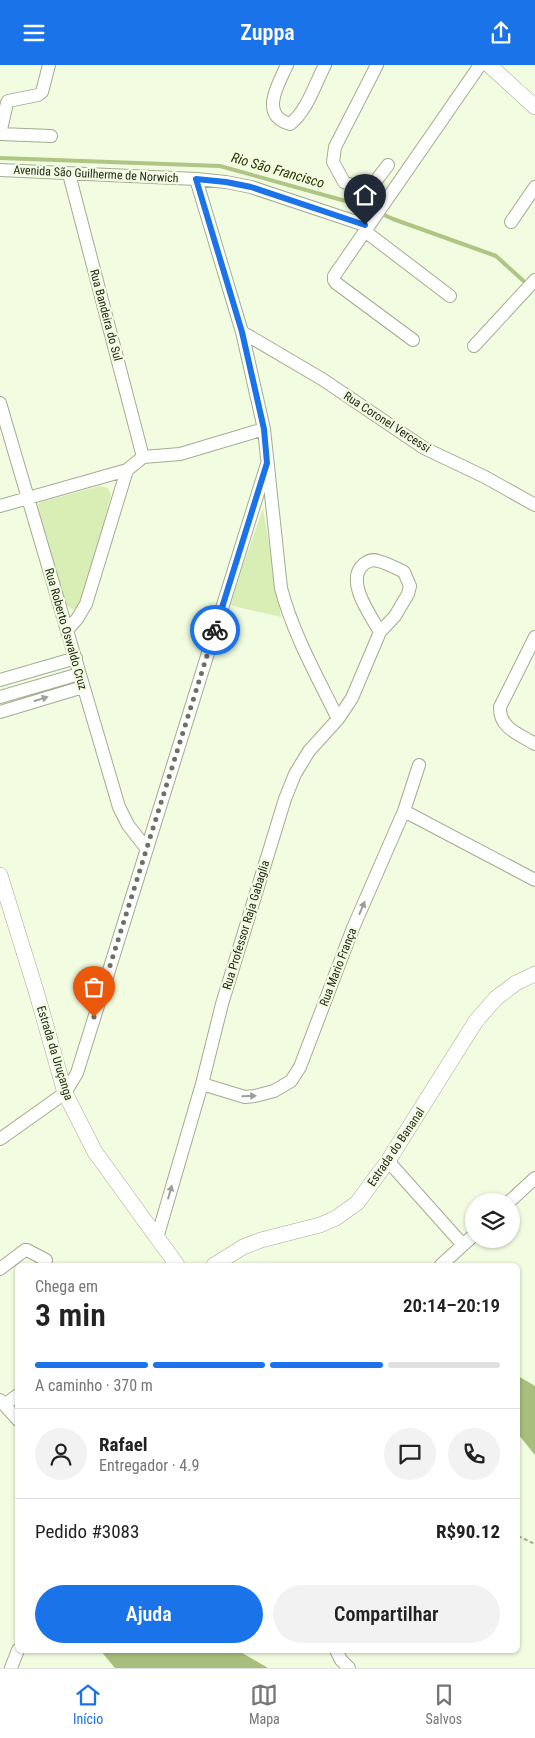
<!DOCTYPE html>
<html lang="pt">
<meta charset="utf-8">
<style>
:root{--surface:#fff;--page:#f2f2f2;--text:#222;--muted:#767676;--line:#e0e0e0;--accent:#1a73e8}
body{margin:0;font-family:"Roboto Condensed",sans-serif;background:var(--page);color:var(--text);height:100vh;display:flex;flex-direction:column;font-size:19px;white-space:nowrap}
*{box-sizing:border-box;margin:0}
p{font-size:16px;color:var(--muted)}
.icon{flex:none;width:28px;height:28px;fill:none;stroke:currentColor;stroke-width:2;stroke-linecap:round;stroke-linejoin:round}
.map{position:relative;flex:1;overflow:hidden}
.drawer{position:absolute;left:15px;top:1198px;width:505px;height:390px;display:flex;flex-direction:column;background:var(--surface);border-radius:8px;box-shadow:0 1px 4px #0004}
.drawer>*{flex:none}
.controls{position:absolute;left:465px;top:1128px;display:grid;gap:10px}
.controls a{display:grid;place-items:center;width:55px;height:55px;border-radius:50%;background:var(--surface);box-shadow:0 1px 4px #0004;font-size:25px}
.pin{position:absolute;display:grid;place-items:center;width:42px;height:42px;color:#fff;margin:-51px -21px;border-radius:50% 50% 50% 0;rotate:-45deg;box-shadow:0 0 5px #0007}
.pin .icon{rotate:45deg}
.courier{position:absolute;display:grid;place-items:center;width:50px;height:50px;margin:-25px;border:4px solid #1a73e8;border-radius:50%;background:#fff;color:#222;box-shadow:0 1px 6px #0007}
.summary em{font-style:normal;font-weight:600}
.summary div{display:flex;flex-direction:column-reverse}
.summary{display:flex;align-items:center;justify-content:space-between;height:85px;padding:0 20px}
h1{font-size:32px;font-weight:600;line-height:38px}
.bar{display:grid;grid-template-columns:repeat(4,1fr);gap:8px 5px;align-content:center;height:60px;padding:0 20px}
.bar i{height:6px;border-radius:4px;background:var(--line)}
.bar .on{background:var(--accent)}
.bar p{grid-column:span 4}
.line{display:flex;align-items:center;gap:12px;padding:0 20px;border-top:1px solid var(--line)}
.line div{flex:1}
.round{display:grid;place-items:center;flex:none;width:52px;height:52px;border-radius:26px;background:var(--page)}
.primary-button{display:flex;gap:10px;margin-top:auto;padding:10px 20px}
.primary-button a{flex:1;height:58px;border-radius:30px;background:var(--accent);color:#fff;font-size:20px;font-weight:600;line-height:58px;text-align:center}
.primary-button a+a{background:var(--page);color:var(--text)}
header{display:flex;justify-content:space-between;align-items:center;height:65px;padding:0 20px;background:var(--accent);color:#fff;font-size:22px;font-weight:600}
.dock{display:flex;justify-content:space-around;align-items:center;height:70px;border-top:1px solid var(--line);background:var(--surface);font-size:14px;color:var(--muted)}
.dock a{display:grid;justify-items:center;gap:2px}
.dock .on{color:var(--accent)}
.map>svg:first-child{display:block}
.green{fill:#d9eeb4}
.forest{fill:#a7be7c}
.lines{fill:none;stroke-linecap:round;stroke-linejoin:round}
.stream{stroke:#aec583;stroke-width:4}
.minor-casing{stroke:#a2ac91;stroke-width:14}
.tertiary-casing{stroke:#a2ac91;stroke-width:16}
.path{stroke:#a7af99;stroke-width:2;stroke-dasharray:4 2.5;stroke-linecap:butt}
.minor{stroke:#fff;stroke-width:12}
.tertiary{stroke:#fff;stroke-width:15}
.oneway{fill:#9c9e99}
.done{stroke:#6c7261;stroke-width:5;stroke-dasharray:0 9}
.route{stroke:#1a73e8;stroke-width:6}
.labels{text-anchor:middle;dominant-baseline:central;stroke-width:4.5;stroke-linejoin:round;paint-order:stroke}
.street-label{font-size:12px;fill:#24281d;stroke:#f1fce0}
.water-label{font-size:14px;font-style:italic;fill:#283603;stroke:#f1fce0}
</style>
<header><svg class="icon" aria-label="menu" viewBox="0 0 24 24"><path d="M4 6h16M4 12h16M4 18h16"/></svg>Zuppa<svg class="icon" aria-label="share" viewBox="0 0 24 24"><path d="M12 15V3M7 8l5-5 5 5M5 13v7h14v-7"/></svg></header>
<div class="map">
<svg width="535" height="1603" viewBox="0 0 535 1603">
<rect width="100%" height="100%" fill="#f1fce0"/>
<path class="green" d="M100 421 108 423 111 430 82 539 73 545 65 539 36 441 41 437Z
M263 443 281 552 229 540Z"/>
<path class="forest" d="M518 1311 535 1321V1390L518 1369Z
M100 1585H237L268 1603H115Z"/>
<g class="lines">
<path class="stream" d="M0 93 220 101 367 142 393 154 496 191 528 220"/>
<g class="minor-casing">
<path id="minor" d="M287 0C278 20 259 50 290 59 307 46 315 19 325 0
M377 0 335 82 333 97 344 117 362 124 375 117 388 100
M0 69 7 38 8 36 38 30 42 27 49 0
M0 69 51 71
M0 105 196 114 226 117 251 122 365 160
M69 109 143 392
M196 114 242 267 264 364 281 523C293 569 317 611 338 654
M511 157 535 122
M366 167 450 231
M242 267 322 314 424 383 485 412 535 440
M413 275 336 218 334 215V211L480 0
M474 281 535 215
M0 338 119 742 128 760 146 783
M0 441 127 405 143 392 180 389 264 364
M67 565 77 554 86 539 127 405
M535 572 500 642C499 663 519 669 535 679
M0 615 76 593
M0 632 79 609
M0 647 83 622
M404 746 535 815
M202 1019 245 1032 255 1031 274 1026 291 1016 300 1002 353 863 404 746 419 700
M0 1074 65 1028 77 1008 267 399
M388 1096 463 1180
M510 1136 535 1113
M157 1173 202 1019 222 939 285 734 295 709 309 686 338 654 352 633 380 567 395 551 408 529 410 521 404 507C396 503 387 498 378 496 373 494 368 496 364 499 344 515 371 551 380 567
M441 1200 474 1170
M0 1204 25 1185H27L46 1195
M0 1335 18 1355
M4 1340 18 1330
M336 1585 341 1595 349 1603
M11 1603 18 1585"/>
</g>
<g class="tertiary-casing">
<path id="tertiary" d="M489 0 535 42
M0 810 37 929 65 1028 95 1087 177 1200
M214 1200 243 1182 261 1175 320 1160 336 1153 357 1138 388 1096 476 956 496 933 516 918 535 909"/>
</g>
<path class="path" d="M518 1471 535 1479"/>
<use href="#minor" class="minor"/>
<use href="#tertiary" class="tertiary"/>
</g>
<defs><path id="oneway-solid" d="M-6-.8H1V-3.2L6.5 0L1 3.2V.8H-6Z" transform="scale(1.25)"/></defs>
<g class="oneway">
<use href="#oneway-solid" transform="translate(41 634) rotate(-17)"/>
<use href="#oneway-solid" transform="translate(362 843) rotate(-67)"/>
<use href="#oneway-solid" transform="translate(249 1031) rotate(-2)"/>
<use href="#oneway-solid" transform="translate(170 1127) rotate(-74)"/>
</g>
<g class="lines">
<path class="done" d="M94 952 215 565"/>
<path class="route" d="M215 565 267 398 264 364 242 267 196 114 226 117 251 122 365 160"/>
</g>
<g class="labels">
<g class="street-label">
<text transform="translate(96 109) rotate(3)">Avenida São Guilherme de Norwich</text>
<text transform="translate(106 250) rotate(75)">Rua Bandeira do Sul</text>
<text transform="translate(387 357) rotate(33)">Rua Coronel Vercessi</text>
<text transform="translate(66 564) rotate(74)">Rua Roberto Oswaldo Cruz</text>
<text transform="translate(246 860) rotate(-73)">Rua Professor Raja Gabaglia</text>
<text transform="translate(338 902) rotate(-69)">Rua Mario França</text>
<text transform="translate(55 988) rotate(73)">Estrada da Uruçanga</text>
<text transform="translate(396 1082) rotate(-56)">Estrada do Bananal</text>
</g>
<g class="water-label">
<text transform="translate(278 105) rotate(16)">Rio São Francisco</text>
</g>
</g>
</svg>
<div class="controls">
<a><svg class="icon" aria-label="layers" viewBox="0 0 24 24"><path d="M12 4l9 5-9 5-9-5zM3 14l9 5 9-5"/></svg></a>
</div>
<div class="pin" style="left:94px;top:952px;background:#ea580c"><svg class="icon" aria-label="bag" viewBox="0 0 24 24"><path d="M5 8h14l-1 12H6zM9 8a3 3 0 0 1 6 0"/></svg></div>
<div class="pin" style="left:365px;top:160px;background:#1f2937"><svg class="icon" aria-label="home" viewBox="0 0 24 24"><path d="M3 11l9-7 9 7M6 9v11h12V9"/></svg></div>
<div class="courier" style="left:215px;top:565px"><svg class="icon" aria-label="bike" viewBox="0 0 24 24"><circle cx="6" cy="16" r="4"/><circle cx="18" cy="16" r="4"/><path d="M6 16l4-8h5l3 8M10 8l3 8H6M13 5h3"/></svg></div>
<section class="drawer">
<div class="summary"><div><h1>3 min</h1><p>Chega em</p></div><em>20:14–20:19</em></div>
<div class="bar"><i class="on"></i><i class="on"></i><i class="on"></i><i></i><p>A caminho · 370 m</p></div>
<div class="line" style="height:90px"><a class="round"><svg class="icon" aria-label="person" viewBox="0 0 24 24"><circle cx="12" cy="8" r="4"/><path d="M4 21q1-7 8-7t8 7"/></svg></a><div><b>Rafael</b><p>Entregador · 4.9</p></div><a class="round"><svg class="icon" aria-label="chat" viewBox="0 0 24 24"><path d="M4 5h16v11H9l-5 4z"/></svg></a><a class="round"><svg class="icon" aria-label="phone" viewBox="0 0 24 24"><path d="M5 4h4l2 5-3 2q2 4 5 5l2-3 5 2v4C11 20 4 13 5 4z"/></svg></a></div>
<div class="line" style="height:65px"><div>Pedido #3083</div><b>R$90.12</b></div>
<div class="primary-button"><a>Ajuda</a><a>Compartilhar</a></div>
</section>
</div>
<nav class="dock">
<a class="on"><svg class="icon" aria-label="home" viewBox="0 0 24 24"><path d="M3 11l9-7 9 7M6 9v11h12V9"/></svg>Início</a>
<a><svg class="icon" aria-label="map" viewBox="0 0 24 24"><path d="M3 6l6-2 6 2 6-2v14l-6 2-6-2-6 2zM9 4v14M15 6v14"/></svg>Mapa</a>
<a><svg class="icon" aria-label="saved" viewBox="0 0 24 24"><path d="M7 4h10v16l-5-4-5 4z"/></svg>Salvos</a>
</nav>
